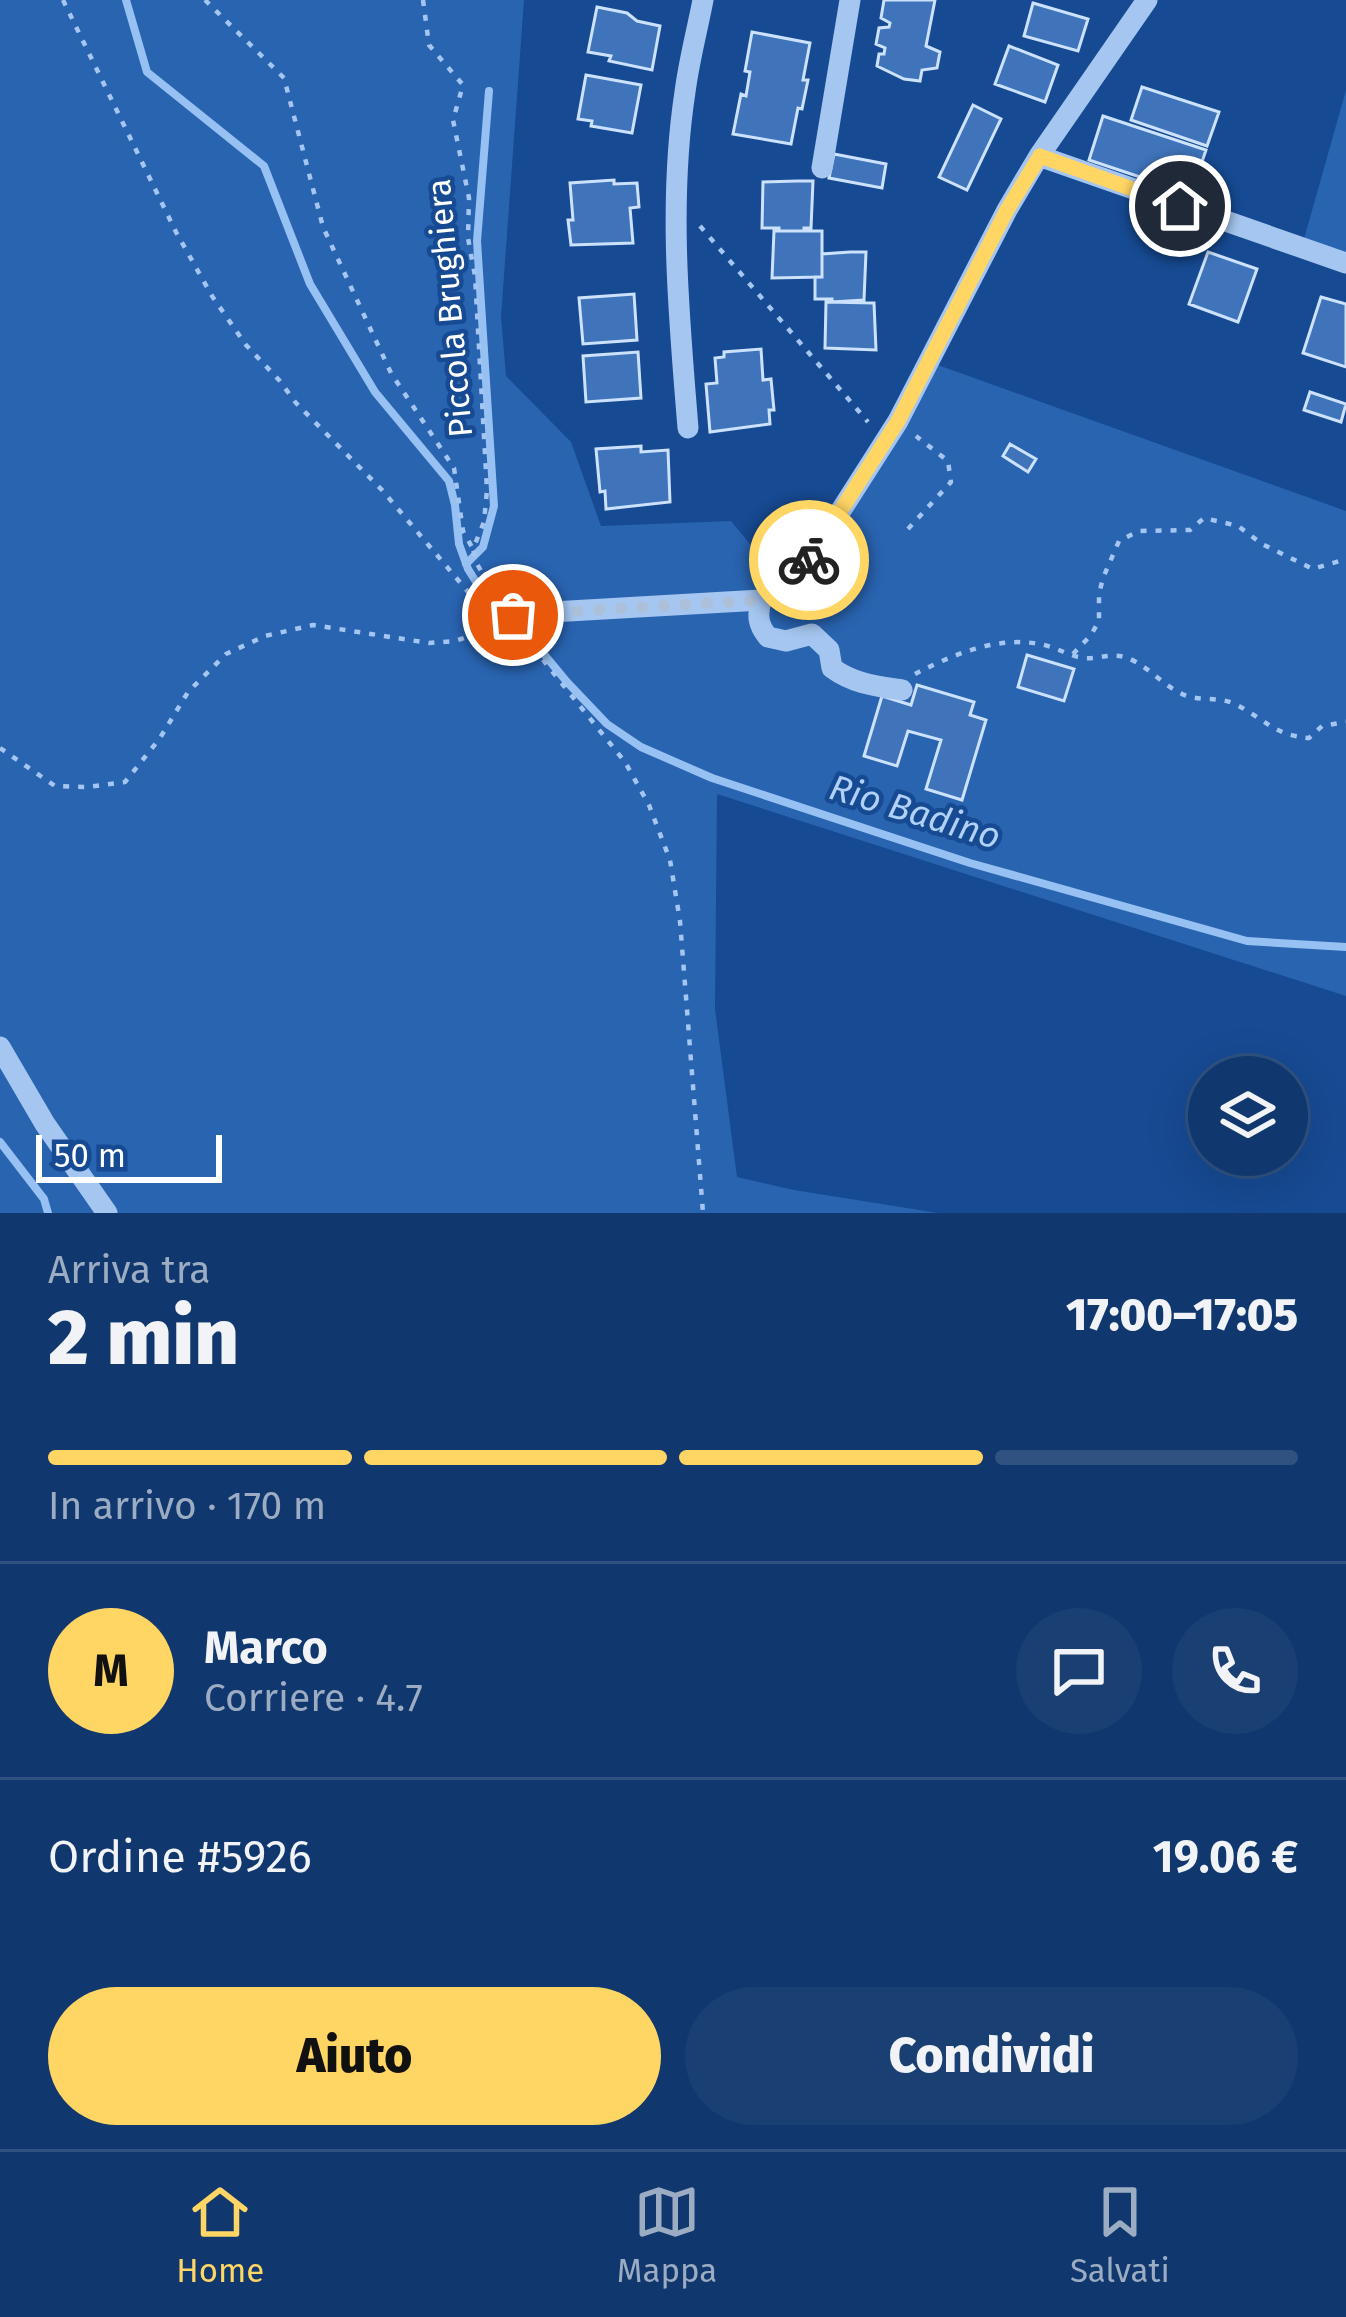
<!DOCTYPE html>
<html lang="it">
<meta charset="utf-8">
<style>
:root{--surface:#10386e;--page:#193f73;--text:#f1f3f6;--muted:#9cacc2;--line:#305281;--accent:#ffd564}
body{margin:0;font-family:"Fira Sans",sans-serif;background:var(--page);color:var(--text);height:100vh;display:flex;flex-direction:column;font-size:45px;white-space:nowrap}
*{box-sizing:border-box;margin:0}
p{font-size:39px;color:var(--muted)}
.icon{flex:none;width:66px;height:66px;fill:none;stroke:currentColor;stroke-width:2;stroke-linecap:round;stroke-linejoin:round}
.map{position:relative;height:1213px;overflow:hidden}
.side{display:flex;flex-direction:column;background:var(--surface);flex:1}
.side>*{flex:none}
.buttons{position:absolute;left:1188px;top:1056px;display:grid;gap:24px}
.buttons a{display:grid;place-items:center;width:120px;height:120px;border-radius:50%;background:var(--surface);box-shadow:0 12px 48px #0002,0 0 0 3px var(--line);font-size:60px}
.scale{position:absolute;left:36px;bottom:30px;width:186px;box-sizing:border-box;padding-left:12px;border:6px solid #fff;border-top:0;font-size:33px;line-height:42px;white-space:nowrap;color:#fff;-webkit-text-stroke:9px #164a92;paint-order:stroke}
.pin{position:absolute;display:grid;place-items:center;width:102px;height:102px;color:#fff;margin:-51px;border:6px solid #fff;border-radius:50%;box-shadow:0 3px 12px #0007}
.courier{position:absolute;display:grid;place-items:center;width:120px;height:120px;margin:-60px;border:9px solid #ffd564;border-radius:50%;background:#fff;color:#222;box-shadow:0 3px 15px #0007}
.overview em{font-style:normal;font-weight:800}
.overview div{display:flex;flex-direction:column-reverse}
.overview{display:flex;align-items:center;justify-content:space-between;height:204px;padding:0 48px}
h1{font-size:78px;font-weight:800;line-height:90px}
.bar{display:grid;grid-template-columns:repeat(4,1fr);gap:18px 12px;align-content:center;height:144px;padding:0 48px}
.bar i{height:15px;border-radius:9px;background:var(--line)}
.bar .active{background:var(--accent)}
.bar p{grid-column:span 4}
.line{display:flex;align-items:center;gap:30px;padding:0 48px;border-top:3px solid var(--line)}
.line div{flex:1}
.round{display:grid;place-items:center;flex:none;width:126px;height:126px;border-radius:63px;background:var(--page)}
.button{display:flex;gap:24px;margin-top:auto;padding:24px 48px}
.button a{flex:1;height:138px;border-radius:72px;background:var(--accent);color:#111;font-size:48px;font-weight:800;line-height:138px;text-align:center}
.button a+a{background:var(--page);color:var(--text)}
.menu{display:flex;justify-content:space-around;align-items:center;height:168px;border-top:3px solid var(--line);background:var(--surface);font-size:33px;color:var(--muted)}
.menu a{display:grid;justify-items:center;gap:6px}
.menu .active{color:var(--accent)}
.map>svg:first-child{display:block}
.green{fill:#2964b1}
.lines{fill:none;stroke-linecap:round;stroke-linejoin:round}
.stream{stroke:#97c1f3;stroke-width:8}
.building{fill:#3f74ba;stroke:#cce1fc;stroke-width:3}
.path{stroke:#a5c6f0;stroke-width:4.5;stroke-dasharray:6 9;stroke-linecap:butt}
.minor{stroke:#a5c6f0;stroke-width:21}
.done{stroke:#adc0d9;stroke-width:12;stroke-dasharray:0 21.6}
.route{stroke:#ffd564;stroke-width:15}
.labels{text-anchor:middle;dominant-baseline:central;stroke-width:9;stroke-linejoin:round;paint-order:stroke}
.street-label{font-size:33px;fill:#fff;stroke:#164a92}
.water-label{font-size:36px;font-style:italic;fill:#b1d0f7;stroke:#164a92}
</style>
<div class="map">
<svg width="1346" height="1213" viewBox="0 0 1346 1213">
<rect width="100%" height="100%" fill="#164a92"/>
<path class="green" d="M0 0H524L501 317 506 376 571 442 601 526 731 521 788 590 938 365 1346 511V996L717 794 715 1009 737 1177 794 1190 938 1213H0Z
M1346 90V254L1304 239Z"/>
<g class="lines">
<path class="stream" d="M126 0 147 72 264 166 310 284 375 392 449 481 455 505 459 544 468 569 488 601
M466 564 483 547 494 506 477 241 489 91
M519 624 567 682 607 724 641 747 712 778 970 863 1247 941 1346 947
M0 1142 44 1199 48 1213"/>
</g>
<path class="building" d="M884 0H935L926 46 940 52 937 68 922 70 920 81 904 79 877 66 879 54H884L885 48 876 44 879 28 889 27 890 23 881 18Z
M1033 3 1088 19 1078 51 1024 36Z
M597 7 627 13 637 21 660 26 652 70 609 61 611 56 588 52Z
M752 32 810 43 803 80H808L802 109 798 108 791 144 733 134 741 94 746 96 750 72 745 71Z
M1009 46 1058 65 1045 102 995 84Z
M586 75 641 85 632 133 591 126 592 121 578 119Z
M1142 87 1219 112 1207 146 1131 120Z
M973 105 1001 119 967 190 939 177Z
M1103 116 1206 150 1191 194 1089 160Z
M834 154 886 164 882 188 829 178Z
M614 180V184L637 183 639 207 630 208 633 243 571 245 568 220H573L570 183Z
M797 181H813L811 228H804V231H779V228H762L763 182Z
M774 231H822V277L772 278Z
M850 252H866L864 300 832 302V299H815V277H822V254Z
M1208 252 1257 269 1238 322 1189 304Z
M634 294 637 340 583 344 579 298Z
M1321 297 1346 304V367L1303 353Z
M826 302 874 303 876 350 825 348Z
M761 349 763 380 771 379 774 410H769L770 424 710 432 706 384 717 383 715 358 724 357V352Z
M638 352 641 398 586 402 583 356Z
M1310 392 1346 404 1341 422 1304 410Z
M1010 444 1036 459 1028 472 1003 456Z
M641 446V452L668 450 670 502 606 509 605 491 600 492 596 449Z
M1027 655 1074 669 1064 701 1018 687Z
M917 685 974 702 970 715 986 720 962 800 926 789 941 740 908 731 897 766 864 756 882 696 911 705Z"/>
<g class="lines">
<path class="path" d="M63 0 176 232 212 296 246 345 279 380 296 403 382 490 480 606
M205 0 284 78 323 227 391 373 454 468 463 531 473 549
M423 0 429 45 463 85 453 120 469 198 468 238 475 276 487 490 484 522 473 549 476 562 494 594
M700 226 868 422
M908 529 951 482 948 461 916 436
M522 638 539 655 625 762 649 805 670 860 680 921 703 1213
M1073 654 1091 635 1099 621V594L1103 578 1119 541 1139 531 1190 530 1204 518 1238 526 1262 544 1313 569 1346 559
M915 674C952 655 996 636 1039 644 1054 646 1069 656 1083 658 1103 660 1113 649 1136 662 1152 671 1165 686 1182 694 1199 702 1218 696 1235 704 1265 719 1273 735 1309 738L1322 726 1346 722
M0 748 55 786 87 787 125 782 160 738 188 692 226 654 265 636 313 625 429 643 455 641 482 632"/>
<path class="minor" d="M1039 156 1346 263
M822 168 850 0
M688 428C679 317 668 203 685 92 689 61 697 31 703 0
M761 600C757 616 758 625 768 637L786 641 812 634 829 650 832 668C854 684 876 686 902 690
M499 615 761 600 796 581 898 421 1007 210 1039 156 1147 0
M0 1047 45 1124 107 1213"/>
</g>
<g class="lines">
<path class="done" d="M513 615 761 600 796 581 809 560"/>
<path class="route" d="M809 560 898 421 1007 210 1040 156 1180 206"/>
</g>
<g class="labels">
<g class="street-label">
<text transform="translate(450 308) rotate(-95)">Piccola Brughiera</text>
</g>
<g class="water-label">
<text transform="translate(915 812) rotate(17)">Rio Badino</text>
</g>
</g>
</svg>
<div class="buttons">
<a><svg class="icon" aria-label="layers" viewBox="0 0 24 24"><path d="M12 4l9 5-9 5-9-5zM3 14l9 5 9-5"/></svg></a>
</div>
<div class="scale">50 m</div>
<div class="pin" style="left:513px;top:615px;background:#ea580c"><svg class="icon" aria-label="bag" viewBox="0 0 24 24"><path d="M5 8h14l-1 12H6zM9 8a3 3 0 0 1 6 0"/></svg></div>
<div class="pin" style="left:1180px;top:206px;background:#1f2937"><svg class="icon" aria-label="home" viewBox="0 0 24 24"><path d="M3 11l9-7 9 7M6 9v11h12V9"/></svg></div>
<div class="courier" style="left:809px;top:560px"><svg class="icon" aria-label="bike" viewBox="0 0 24 24"><circle cx="6" cy="16" r="4"/><circle cx="18" cy="16" r="4"/><path d="M6 16l4-8h5l3 8M10 8l3 8H6M13 5h3"/></svg></div>
</div>
<section class="side">
<div class="overview"><div><h1>2 min</h1><p>Arriva tra</p></div><em>17:00–17:05</em></div>
<div class="bar"><i class="active"></i><i class="active"></i><i class="active"></i><i></i><p>In arrivo · 170 m</p></div>
<div class="line" style="height:216px"><b class="round" style="background:var(--accent);color:#111">M</b><div><b>Marco</b><p>Corriere · 4.7</p></div><a class="round"><svg class="icon" aria-label="chat" viewBox="0 0 24 24"><path d="M4 5h16v11H9l-5 4z"/></svg></a><a class="round"><svg class="icon" aria-label="phone" viewBox="0 0 24 24"><path d="M5 4h4l2 5-3 2q2 4 5 5l2-3 5 2v4C11 20 4 13 5 4z"/></svg></a></div>
<div class="line" style="height:156px"><div>Ordine #5926</div><b>19.06 €</b></div>
<div class="button"><a>Aiuto</a><a>Condividi</a></div>
</section>
<nav class="menu">
<a class="active"><svg class="icon" aria-label="home" viewBox="0 0 24 24"><path d="M3 11l9-7 9 7M6 9v11h12V9"/></svg>Home</a>
<a><svg class="icon" aria-label="map" viewBox="0 0 24 24"><path d="M3 6l6-2 6 2 6-2v14l-6 2-6-2-6 2zM9 4v14M15 6v14"/></svg>Mappa</a>
<a><svg class="icon" aria-label="saved" viewBox="0 0 24 24"><path d="M7 4h10v16l-5-4-5 4z"/></svg>Salvati</a>
</nav>
